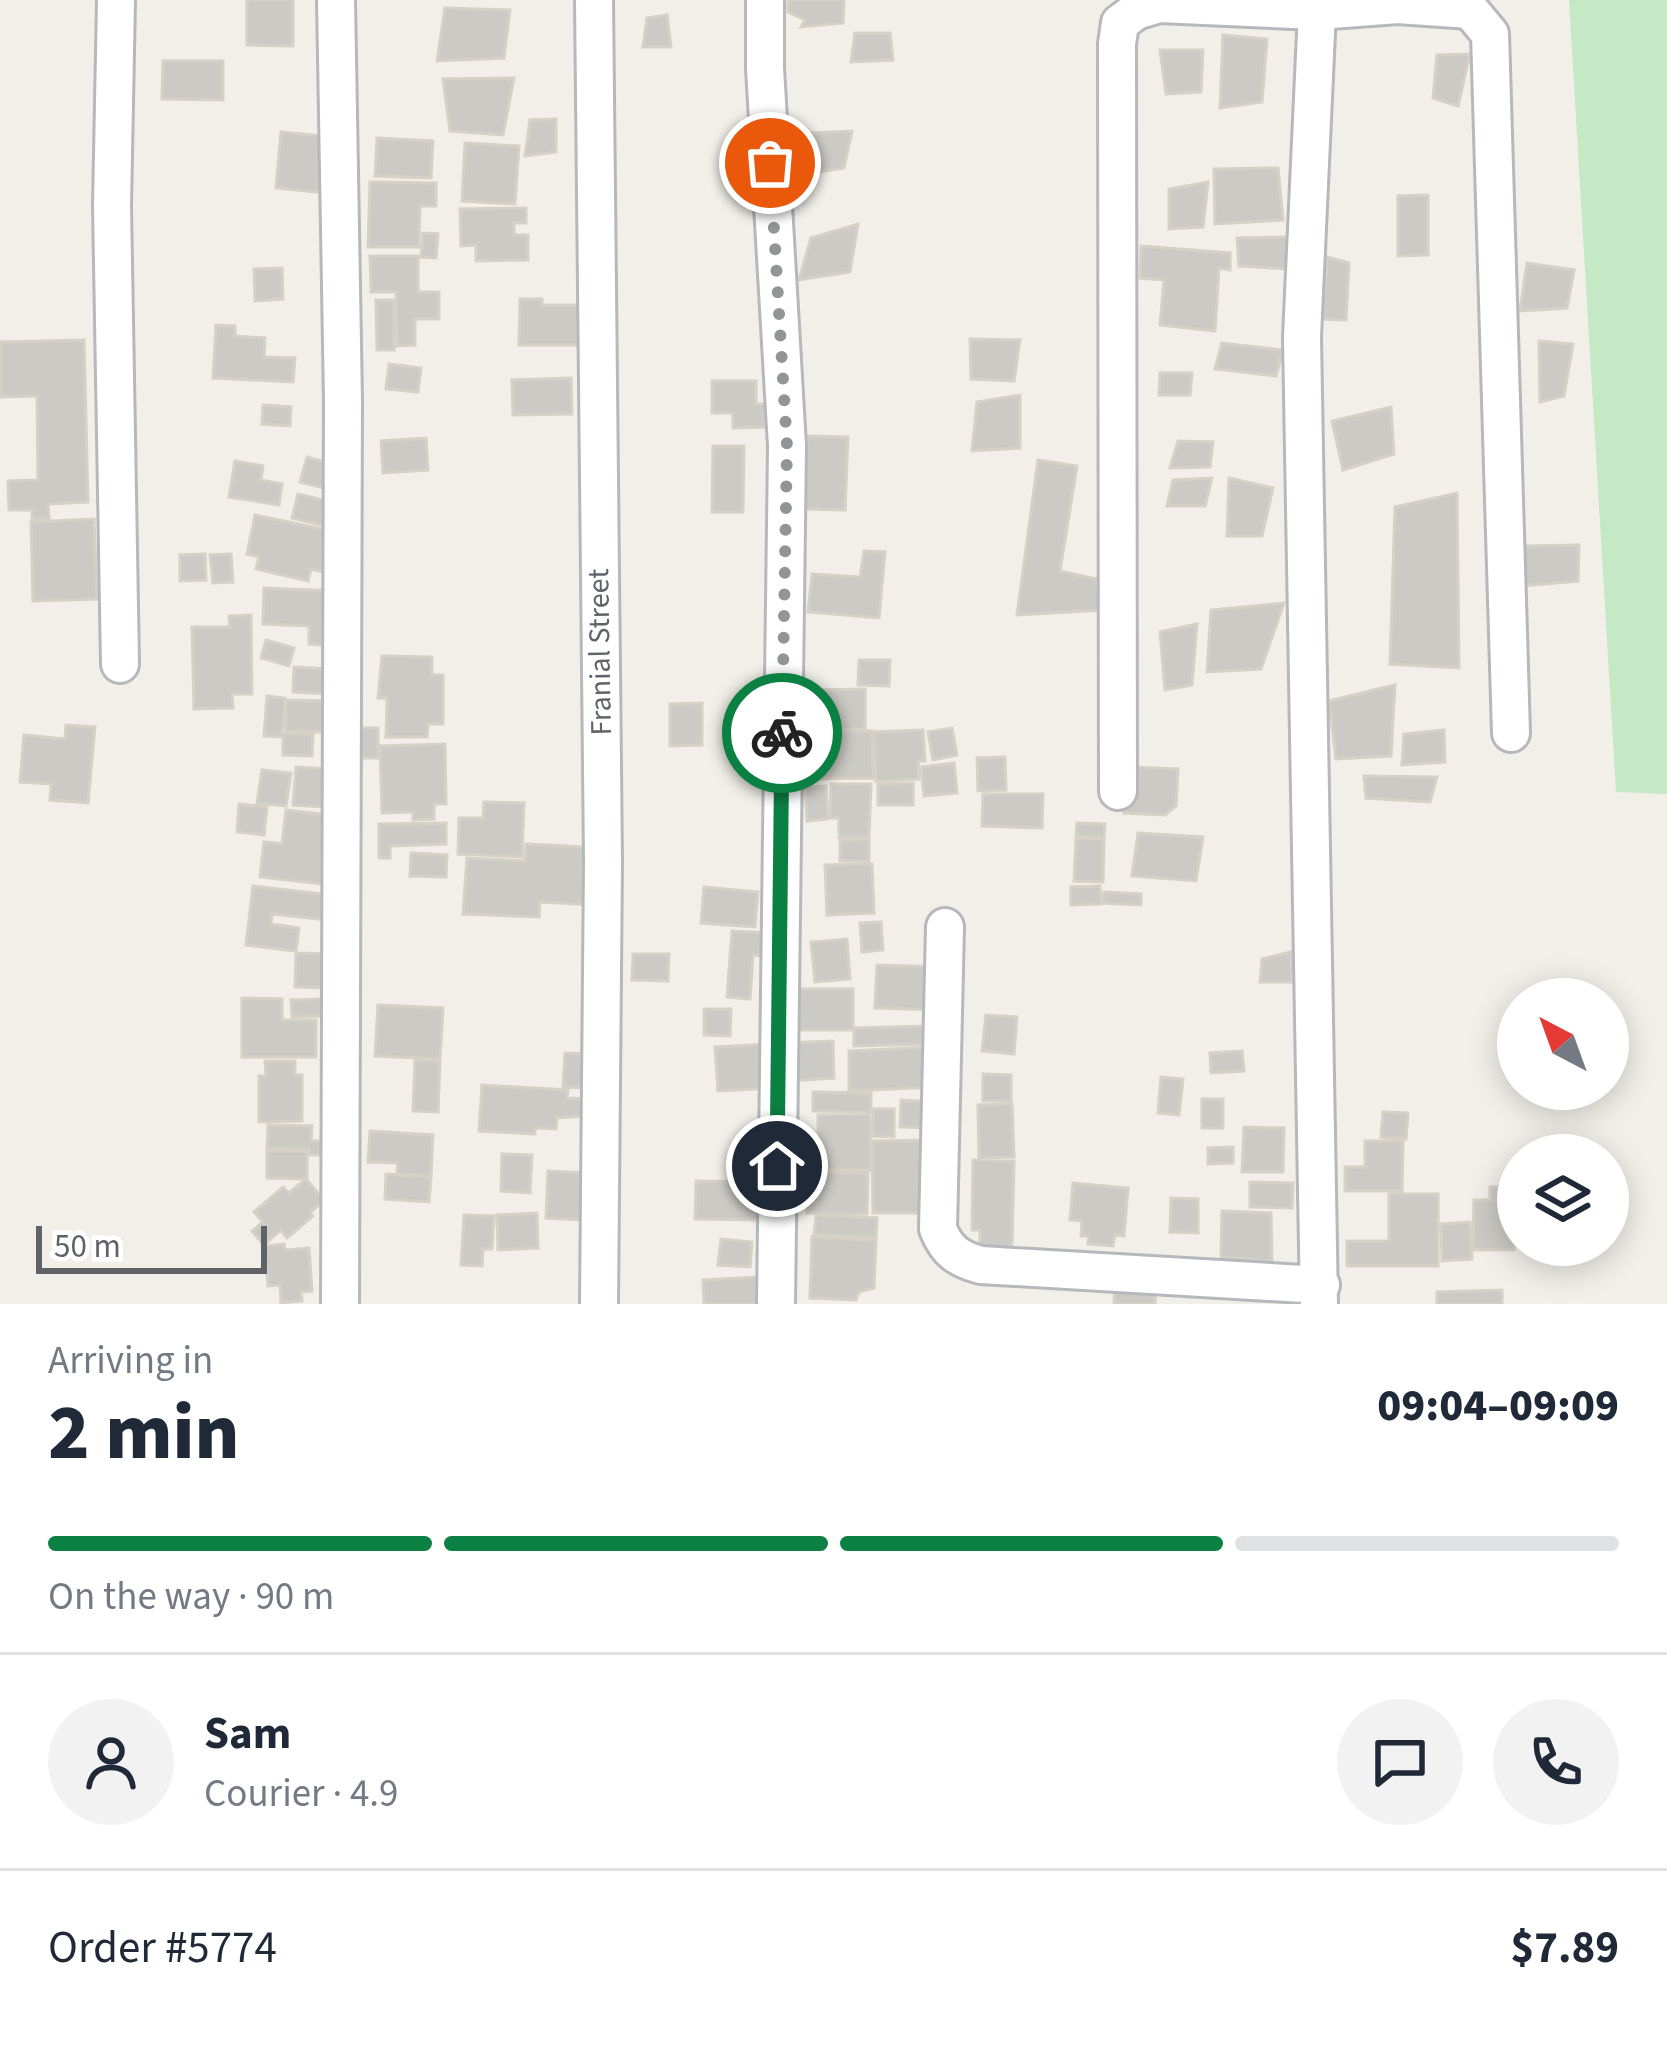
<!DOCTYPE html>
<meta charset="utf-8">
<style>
:root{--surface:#fff;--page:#f2f2f3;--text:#1f2937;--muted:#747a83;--line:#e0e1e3;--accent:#0b8043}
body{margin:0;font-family:"Source Sans 3",sans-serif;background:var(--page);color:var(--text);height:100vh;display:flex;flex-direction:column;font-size:45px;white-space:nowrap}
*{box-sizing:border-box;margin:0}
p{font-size:39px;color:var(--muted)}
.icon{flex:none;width:66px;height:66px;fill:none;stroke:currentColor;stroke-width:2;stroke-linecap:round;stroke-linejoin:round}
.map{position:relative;height:1304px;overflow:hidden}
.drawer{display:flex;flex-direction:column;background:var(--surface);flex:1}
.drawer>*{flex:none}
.needle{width:78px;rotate:319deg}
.buttons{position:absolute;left:1497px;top:978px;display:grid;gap:24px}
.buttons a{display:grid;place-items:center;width:132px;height:132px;border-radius:50%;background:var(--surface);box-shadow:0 6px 30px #0003;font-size:60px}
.scale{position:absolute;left:36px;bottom:30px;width:231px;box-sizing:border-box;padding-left:12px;border:6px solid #5f6368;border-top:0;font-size:33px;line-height:42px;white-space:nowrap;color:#5f6368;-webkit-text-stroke:9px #fff;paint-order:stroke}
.pin{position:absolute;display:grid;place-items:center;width:102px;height:102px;color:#fff;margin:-51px;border:6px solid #fff;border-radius:50%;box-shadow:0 3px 12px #0007}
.courier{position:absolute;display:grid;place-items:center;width:120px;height:120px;margin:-60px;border:9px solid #0b8043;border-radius:50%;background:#fff;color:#222;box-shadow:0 3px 15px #0007}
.summary em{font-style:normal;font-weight:800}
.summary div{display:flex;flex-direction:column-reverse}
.summary{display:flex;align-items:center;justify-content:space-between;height:204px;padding:0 48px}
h1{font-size:78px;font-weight:800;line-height:90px}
.bar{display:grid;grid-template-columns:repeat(4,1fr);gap:18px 12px;align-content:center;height:144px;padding:0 48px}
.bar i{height:15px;border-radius:9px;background:var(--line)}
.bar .selected{background:var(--accent)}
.bar p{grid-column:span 4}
.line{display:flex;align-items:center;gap:30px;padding:0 48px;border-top:3px solid var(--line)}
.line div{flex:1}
.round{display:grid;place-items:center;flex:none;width:126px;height:126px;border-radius:63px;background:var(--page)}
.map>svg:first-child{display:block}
.green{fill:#c5e8c5}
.building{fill:#cccac5;stroke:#d6d1c6;stroke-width:3}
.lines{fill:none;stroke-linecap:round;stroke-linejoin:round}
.street-casing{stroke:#b5b8bc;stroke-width:42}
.street{stroke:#fff;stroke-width:36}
.done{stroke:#929495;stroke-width:12;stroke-dasharray:0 21.6}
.route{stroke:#0b8043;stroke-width:15}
.labels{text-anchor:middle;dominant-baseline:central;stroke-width:10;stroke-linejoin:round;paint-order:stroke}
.street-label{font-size:30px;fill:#5f6368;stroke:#fff}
</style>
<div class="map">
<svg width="1667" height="1304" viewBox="0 0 1667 1304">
<rect width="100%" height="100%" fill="#f1efe8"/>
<path class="green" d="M1569 0H1667V794L1616 792Z"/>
<path class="building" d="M247 0H293V46L247 45Z
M788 0H844L843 23 801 27 805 20 788 12Z
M445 8 510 10 504 58 437 61Z
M667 15 671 47H643L647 18Z
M855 33H890L893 60 851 62Z
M1223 35 1267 39 1262 102 1220 108Z
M1160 50H1203L1201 92 1166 94Z
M1470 54 1458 106 1433 98 1437 55Z
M163 61H223V100L162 99Z
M514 78 503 135 450 131 443 79Z
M556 119V152L525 156 530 120Z
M852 131 844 168 793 176 794 153 813 150 809 133Z
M281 132 332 137 327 193 276 188Z
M377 138 433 141 431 178 375 176Z
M465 143 519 146 515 204 462 201Z
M1278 168 1283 220 1215 224 1214 169Z
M370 182 436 183V206H420L419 247H368Z
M1208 182 1203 227 1169 229V189Z
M1428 195V255L1398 256V196Z
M526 208V223H514V235H528V260L476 261V245L461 246 460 209Z
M858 224 850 272 799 280 811 238Z
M423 233 438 234 436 258 421 257Z
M1288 237 1287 269 1239 266 1237 238Z
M1141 246 1230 253V270L1219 268 1215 331 1160 325 1164 280 1140 278Z
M370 256H418V292H439V319H415V345L397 346 396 292H371Z
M1327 257 1349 263 1346 320 1323 319Z
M1527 263 1574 270 1567 308 1520 311Z
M282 268 283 299 255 301 254 269Z
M520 299H542V305H581V345H519Z
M376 300H394V350H377Z
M216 325 235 326V336L265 338 264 357 295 358 293 382 213 378Z
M970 339 1020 340 1014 381 971 379Z
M84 340 88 502 48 504 49 518 32 519V510H9L8 481 38 480 37 396 0 397V342Z
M1539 341 1573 344 1564 396 1540 402Z
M1222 343 1283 350 1276 376 1215 369Z
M389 364 421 368 418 392 386 389Z
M1160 373H1192L1190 395H1159Z
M571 378 572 414 513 415 512 380Z
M712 381H756V404H773V427L733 428V413H712Z
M1020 395V448L972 451 977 402Z
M263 405 291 407 290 426 262 424Z
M1391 407 1394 454 1343 470 1332 421Z
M807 436 848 437 845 510 805 509Z
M426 438 428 470 383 473 381 441Z
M1178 441 1213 442 1210 467 1170 468Z
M713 446H744L743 512H712Z
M307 457 329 463 323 488 300 482Z
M1038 460 1077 466 1060 571 1096 579 1103 610 1017 615Z
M235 461 263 466 261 480 282 484 279 505 229 497Z
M1212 478 1205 506H1167L1173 480Z
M1229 478 1273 488 1262 536H1227Z
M1457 493 1459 668 1390 664 1395 507Z
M298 494 335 503 329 527 292 518Z
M255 515 337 532 328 573 311 569 308 581 256 569 259 557 247 554Z
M94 519 97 599 33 601 31 522Z
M1579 545 1578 581 1522 586 1524 546Z
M864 551 885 552 879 618 808 612 812 574 860 577Z
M205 554 206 580 180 581V555Z
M231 554 233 582 213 583 210 555Z
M264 588 336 591 334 646 309 644V626L263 624Z
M1284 603 1261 669 1207 672 1211 610Z
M251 615 252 694H232L233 708 194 709 192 627H230L229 616Z
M1197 624 1192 685 1165 690 1160 632Z
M266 640 294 648 289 666 261 658Z
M382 656 432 657V675H443V724H428L427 737H386L387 698H378Z
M859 660H890L889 686 858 685Z
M294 667 330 669 329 694 293 692Z
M1395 685 1391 756 1336 759 1329 701Z
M865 689V729L810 730 809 690Z
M267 696 285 698 282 737 264 736Z
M286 700 339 701V732L286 731Z
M702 703V745L670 746V704Z
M66 725 95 727 88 803 50 800 51 784 20 782 24 735 65 739Z
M347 728H378V758H346Z
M952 728 957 755 933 760 928 732Z
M923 730 925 761H918L919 779 876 781 874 732Z
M1444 730 1445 762 1402 765 1404 734Z
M872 731 873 778 811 779V732Z
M283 733 313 734 312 756 283 755Z
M445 744 446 804H434V819L413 820V812L382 813 380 746Z
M1005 757 1006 790 978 791 977 758Z
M954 763 957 793 924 796 921 767Z
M296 767 328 769 324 807 293 805Z
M1131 767 1178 769 1176 806 1165 815 1124 813Z
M262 770 291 773 286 806 257 803Z
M1364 776 1437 777 1430 802 1366 798Z
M913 783V805H878V784Z
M831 784H871L869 837H839V818H830Z
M826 786 828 819 807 821 805 787Z
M983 794H1043L1042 828 982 826Z
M484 802 524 803 522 857 458 854 459 818H483Z
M239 804 267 807 264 835 237 832Z
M286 810 330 815 332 885 260 877 264 842 282 844Z
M446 823V844L390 846V858H379V824Z
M1077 823 1105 824 1104 837 1076 836Z
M1138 833 1203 837 1196 881 1132 876Z
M1076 838 1104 839 1103 882 1074 881Z
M869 839V861H840V840Z
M526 844 584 847 583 869H596L595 905 540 902 539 917 463 914 467 858 525 861Z
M411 853 447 855 446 877 410 876Z
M872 864 874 913 827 915 825 865Z
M253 886 331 895 328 920 272 914 271 924 299 928 296 951 246 945Z
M1100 886 1101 904 1071 905V887Z
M704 887 758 892 755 927 701 923Z
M1104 892 1141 894V905L1103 903Z
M881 922 883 950 862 952 860 923Z
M732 931 770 933 768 956 753 955 750 999 727 997Z
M847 939 850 979 815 982 811 942Z
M1291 952 1292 982H1260L1262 959Z
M296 953 332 954 331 988 295 987Z
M633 954H669L668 981 632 980Z
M877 965 943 967 941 1010 875 1008Z
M789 989H853V1030H789Z
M242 998 282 999V1020H316V1057H242Z
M321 999V1016L292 1017 291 1000Z
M378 1005 443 1008 440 1059 375 1056Z
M704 1009H731L730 1036 704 1035Z
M986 1015 1017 1017 1014 1054 982 1051Z
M928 1026V1044L854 1046V1028Z
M833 1041 834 1078 787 1081 785 1043Z
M770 1044 772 1088 718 1091 715 1047Z
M932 1047 933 1087 849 1091V1051Z
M1242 1051 1244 1071 1211 1073 1210 1053Z
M565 1053 591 1054 590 1088 563 1087Z
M415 1060H440L438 1112 413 1111Z
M265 1061H295V1075H302V1121L259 1122V1076H266Z
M983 1074 1011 1075V1101H983Z
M1161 1077 1183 1079 1179 1115 1158 1113Z
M482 1085 568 1090 567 1098 584 1099 583 1116 557 1118 556 1129 535 1128V1134L479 1131Z
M813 1092 871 1093V1112L813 1111Z
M1202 1099H1223V1128H1202Z
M901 1100 933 1102 932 1128 900 1127Z
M1012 1104 1014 1157 979 1158 978 1105Z
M874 1109H894V1137L872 1136Z
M1383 1112 1408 1113 1406 1139 1381 1137Z
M870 1114V1170H818V1115Z
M268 1125 312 1126 311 1141H327V1155H309V1149L267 1148Z
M1244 1127 1284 1128 1283 1172H1242Z
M370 1131 433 1135 431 1176 397 1174 398 1163 368 1162Z
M931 1140V1213H873L872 1141Z
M1365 1141H1403L1402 1191H1345V1167H1365Z
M1233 1147V1163L1208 1164V1148Z
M267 1151H307V1179L267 1178Z
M502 1154 532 1155 530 1193 501 1191Z
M973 1160 1014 1161 1012 1248H980V1230H972Z
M548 1171 584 1173 582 1220 546 1218Z
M808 1172 868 1173 867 1214 807 1213Z
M386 1174 431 1177 429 1202 385 1199Z
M306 1179 324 1200 310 1213 313 1216 287 1238 281 1230 264 1245 252 1231 263 1222 254 1212 283 1187 289 1193Z
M696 1181 765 1182 764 1220 695 1219Z
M1250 1182 1293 1183 1292 1208 1250 1207Z
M1073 1183 1128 1188 1124 1236 1115 1235 1113 1246 1088 1244 1089 1236H1081L1082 1221 1070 1220Z
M1518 1186 1514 1250H1473L1474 1200H1490V1187Z
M1389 1194H1438V1266H1347V1241H1389Z
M1171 1198 1198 1199V1233L1170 1232Z
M1222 1211 1271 1213 1272 1261 1221 1257Z
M537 1213 538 1248 498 1250 497 1215Z
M464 1215 494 1216 492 1249H483L482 1266 461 1265Z
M816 1215 877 1218 876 1237 814 1235Z
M1470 1222 1472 1259 1442 1261 1441 1224Z
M812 1237 876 1240 874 1288 859 1292 856 1300 810 1298Z
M721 1239 752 1242 750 1267 718 1265Z
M284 1244 285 1250 309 1248 312 1291 301 1292 302 1301 281 1303 280 1285 268 1286 265 1246Z
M757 1277 758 1304H704L703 1280Z
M1115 1281 1156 1284 1155 1304H1114Z
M1502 1290V1304H1437V1292Z"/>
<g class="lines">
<g class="street-casing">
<path id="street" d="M116 0 112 206 120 664
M336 0 343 401 340 1304
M594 0 603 862 599 1304
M765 0V68L787 446 776 1304
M1317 11 1302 337 1319 1304
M1118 791 1117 44 1120 23 1136 11 1159 4 1317 11 1398 5 1470 10 1490 34 1511 733
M945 927 938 1229C947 1251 958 1259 981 1265L1321 1285"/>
</g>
<use href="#street" class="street"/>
</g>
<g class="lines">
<path class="done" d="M770 163 787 446 782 733"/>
<path class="route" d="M777 1166 782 733"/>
</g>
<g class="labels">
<g class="street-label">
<text transform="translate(600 652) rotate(-91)">Franial Street</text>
</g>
</g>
</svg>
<div class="buttons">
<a><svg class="needle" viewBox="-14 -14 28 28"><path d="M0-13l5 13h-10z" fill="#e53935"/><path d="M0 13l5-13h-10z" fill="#747a83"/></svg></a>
<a><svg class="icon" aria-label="layers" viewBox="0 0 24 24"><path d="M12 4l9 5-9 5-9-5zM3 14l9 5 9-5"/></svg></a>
</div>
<div class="scale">50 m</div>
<div class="pin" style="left:770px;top:163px;background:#ea580c"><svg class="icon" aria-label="bag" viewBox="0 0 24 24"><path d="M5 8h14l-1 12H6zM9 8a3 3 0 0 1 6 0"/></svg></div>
<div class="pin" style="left:777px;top:1166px;background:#1f2937"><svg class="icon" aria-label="home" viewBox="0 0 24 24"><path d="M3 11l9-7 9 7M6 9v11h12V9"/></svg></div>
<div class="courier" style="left:782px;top:733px"><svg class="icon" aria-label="bike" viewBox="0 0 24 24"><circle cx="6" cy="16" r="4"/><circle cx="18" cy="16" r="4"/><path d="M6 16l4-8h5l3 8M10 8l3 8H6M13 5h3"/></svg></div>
</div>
<section class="drawer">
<div class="summary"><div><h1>2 min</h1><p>Arriving in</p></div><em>09:04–09:09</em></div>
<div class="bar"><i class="selected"></i><i class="selected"></i><i class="selected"></i><i></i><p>On the way · 90 m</p></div>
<div class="line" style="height:216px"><a class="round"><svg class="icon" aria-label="person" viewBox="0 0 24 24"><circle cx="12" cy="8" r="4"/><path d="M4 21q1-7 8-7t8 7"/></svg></a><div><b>Sam</b><p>Courier · 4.9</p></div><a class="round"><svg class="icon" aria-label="chat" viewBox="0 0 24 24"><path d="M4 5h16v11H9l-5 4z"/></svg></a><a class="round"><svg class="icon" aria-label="phone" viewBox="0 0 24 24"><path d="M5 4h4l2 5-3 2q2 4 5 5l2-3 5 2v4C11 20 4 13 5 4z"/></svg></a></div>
<div class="line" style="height:156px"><div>Order #5774</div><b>$7.89</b></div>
</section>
